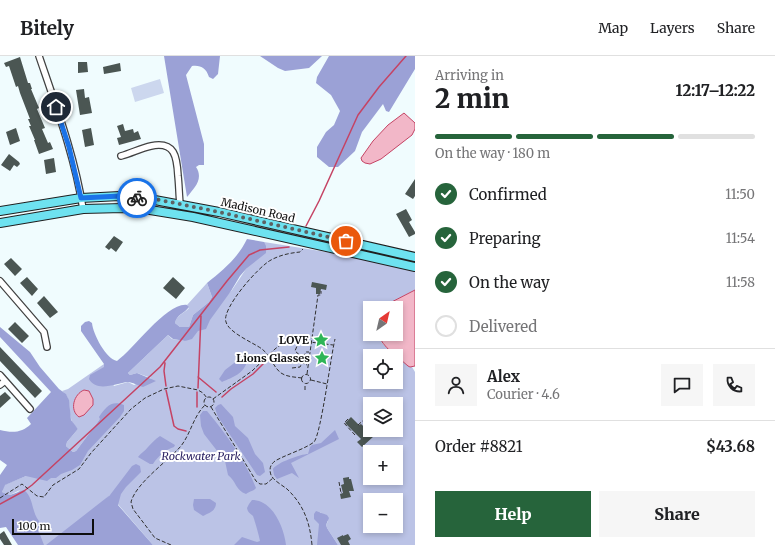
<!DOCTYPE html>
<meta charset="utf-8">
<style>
:root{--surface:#fff;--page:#f6f6f6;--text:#202124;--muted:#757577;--line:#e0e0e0;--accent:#26643b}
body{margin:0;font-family:Merriweather,serif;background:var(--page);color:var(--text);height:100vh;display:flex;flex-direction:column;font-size:15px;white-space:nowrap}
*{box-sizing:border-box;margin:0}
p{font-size:13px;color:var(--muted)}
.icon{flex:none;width:22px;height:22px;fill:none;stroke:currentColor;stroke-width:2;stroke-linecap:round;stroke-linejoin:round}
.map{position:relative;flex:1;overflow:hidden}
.side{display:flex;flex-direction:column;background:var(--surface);width:360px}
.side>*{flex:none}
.needle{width:26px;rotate:34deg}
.fabs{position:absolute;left:363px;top:245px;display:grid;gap:8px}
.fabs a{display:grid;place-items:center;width:40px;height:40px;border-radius:0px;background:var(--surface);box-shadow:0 2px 6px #0003;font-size:20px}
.scale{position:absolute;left:12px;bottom:10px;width:82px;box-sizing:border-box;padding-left:4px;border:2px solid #0e0e0e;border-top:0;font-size:11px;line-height:14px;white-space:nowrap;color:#0e0e0e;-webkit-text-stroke:3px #fff;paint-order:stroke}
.pin{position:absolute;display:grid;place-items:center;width:34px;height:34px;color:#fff;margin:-17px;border:2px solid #fff;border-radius:50%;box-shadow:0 1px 4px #0007}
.courier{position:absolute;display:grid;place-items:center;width:40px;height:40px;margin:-20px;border:3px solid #1a73e8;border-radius:50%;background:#fff;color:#222;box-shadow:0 1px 5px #0007}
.headline em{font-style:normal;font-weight:800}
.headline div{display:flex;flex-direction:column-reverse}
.headline{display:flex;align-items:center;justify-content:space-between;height:68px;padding:0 20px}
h1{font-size:26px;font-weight:800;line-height:30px}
.bar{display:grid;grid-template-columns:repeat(4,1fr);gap:6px 4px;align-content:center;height:48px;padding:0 20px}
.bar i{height:5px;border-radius:3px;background:var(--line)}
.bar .selected{background:var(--accent)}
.bar p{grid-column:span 4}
.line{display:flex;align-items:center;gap:10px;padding:0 20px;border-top:1px solid var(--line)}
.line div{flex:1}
.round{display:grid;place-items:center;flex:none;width:42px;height:42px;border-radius:0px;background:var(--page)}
ol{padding:0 20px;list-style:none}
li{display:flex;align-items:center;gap:12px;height:44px}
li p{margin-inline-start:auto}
li .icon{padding:4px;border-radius:50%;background:var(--accent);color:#fff;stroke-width:4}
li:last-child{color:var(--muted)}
li i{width:22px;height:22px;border:2px solid var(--line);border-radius:50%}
.action{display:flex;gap:8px;margin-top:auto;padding:8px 20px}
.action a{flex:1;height:46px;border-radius:0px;background:var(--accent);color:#fff;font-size:16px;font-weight:800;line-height:46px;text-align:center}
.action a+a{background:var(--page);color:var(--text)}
header{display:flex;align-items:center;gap:24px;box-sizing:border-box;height:56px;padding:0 20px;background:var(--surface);border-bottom:1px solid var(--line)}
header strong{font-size:19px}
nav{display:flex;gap:22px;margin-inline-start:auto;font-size:14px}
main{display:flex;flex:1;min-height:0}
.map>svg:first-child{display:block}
.green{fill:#bbc3e6;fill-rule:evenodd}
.forest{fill:#9ba1d6}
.pitch{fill:#ccd7ee}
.water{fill:#f2b7c8;stroke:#c54364}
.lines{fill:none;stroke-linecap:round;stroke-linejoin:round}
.stream{stroke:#c54364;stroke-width:1.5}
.building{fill:#4b5653}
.street-casing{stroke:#414141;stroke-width:8}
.primary-casing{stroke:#1f1f1f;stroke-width:10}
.path{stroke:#303030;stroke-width:1;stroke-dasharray:4 2;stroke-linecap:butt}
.street{stroke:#fff;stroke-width:5.5}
.primary{stroke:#6ee2f0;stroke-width:8}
.done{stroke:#5d6162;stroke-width:4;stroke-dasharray:0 7.2}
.route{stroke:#1a73e8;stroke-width:5}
.labels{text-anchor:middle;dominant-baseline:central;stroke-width:4;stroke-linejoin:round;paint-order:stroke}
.street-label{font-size:11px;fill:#0e0e0e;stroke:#fff}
.poi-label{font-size:11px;font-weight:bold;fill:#0e0e0e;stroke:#fff;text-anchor:end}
.park-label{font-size:11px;font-style:italic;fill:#2b2262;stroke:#fff}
</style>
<header>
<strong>Bitely</strong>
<nav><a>Map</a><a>Layers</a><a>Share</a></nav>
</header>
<main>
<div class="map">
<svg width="415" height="489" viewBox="0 0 415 489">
<rect width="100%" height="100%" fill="#f0fcfe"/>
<path class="green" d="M264 186 364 202 415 214V234L380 252H370V278H378L382 287 388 293 408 310 412 311 415 316V489H338L327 472 326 469 328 465 324 459 320 456 334 489H153L110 439 57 489H20L0 455 20 434 10 439 2 436 4 429 26 420H30L76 403 100 363 76 395 73 396 66 390 67 386 78 373C75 370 71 366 71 362 68 352 72 342 62 335L68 333 104 308V311L114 330 128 326 134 329 151 322 137 317 130 319 128 317 168 279 172 283 185 285 232 234ZM370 300H396V326H370ZM370 348H396V374H370ZM370 396H396V422H370ZM370 444H396V470H370Z
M207 227 212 241 209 246 193 259 189 271H180L175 267C177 258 184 258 189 252L187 249Z"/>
<path class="forest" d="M164 0H220L218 18 213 23 209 21C206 12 201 9 192 10L186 19 204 88V109H199L196 111C204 123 194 132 187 141Z
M260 0H322L309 12 285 15 278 12Z
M329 0H415V13L389 56 386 55 383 48 362 76 355 95 338 111H329L317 101V91L326 76 334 69 340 55 331 39 316 27 317 21Z
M247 183 264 186 266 190V197L247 212 240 220 231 235 210 264 206 273 198 275 192 283 185 285 173 283 168 279 128 317 130 319 137 317 156 325 143 331C139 330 132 326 128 326 116 327 97 337 89 323L90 319 104 311V308L81 275V270L85 266 89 265 92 267C93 278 106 303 117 305 134 293 167 246 187 249L189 251C184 258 177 258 175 267L180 271H189L193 259 209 246 212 241 207 227C223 214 238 202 247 183Z
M0 271 30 296 40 311 59 333 66 338 69 344 71 364 78 373 67 386 66 390 73 396 76 395 100 363 99 361C106 351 111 344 124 349V355L120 361 88 395 80 409 72 414 61 418 56 422H51L47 425 26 420 5 429 2 436 10 439 24 434C34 442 31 455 39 465V476L44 489H18L6 471 0 472V419L7 409 0 404V374C12 377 22 377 31 368L27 362 51 336 0 281Z
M242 301 247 305C244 318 233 321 222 326L219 323 225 314Z
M221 348 233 361 235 370 248 382 255 398 263 407 265 416 260 420 257 419 218 361 215 352 218 349Z
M203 355H207C226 378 245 404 256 432 254 435 250 435 246 438 236 435 236 425 228 419L225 405 204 378 201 370 200 359Z
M335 374 339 383 291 407 299 422 292 417 277 423 274 419 273 413C276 407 301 398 308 398L310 391 312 389 321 387Z
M160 380 175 389 174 391C165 394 158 400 153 408H150L138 401C141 397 145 395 148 391 152 387 155 383 160 380Z
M136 408 140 410 141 416 126 431 121 438 118 449 153 489H46L110 439 132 410Z
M194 443H210L216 447C216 455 209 457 203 460L194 454 193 449Z
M252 444C273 444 284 472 286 489H234L242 481 257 486 260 485C260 483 254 462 253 460 250 457 248 457 247 452L249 448Z
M316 455 327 459 329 462 326 469 327 472 338 489H317L319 468 314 463V458Z"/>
<path class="pitch" d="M160 23 164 37 135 46 131 32Z"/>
<path class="water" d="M404 57 415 67V73L412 79 381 103 370 108 365 107 362 105 361 102 373 85 388 69Z
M415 234V310L410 311 408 310C397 300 383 292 378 278H396V252H380Z
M84 334 89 335 93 343V349L84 359 79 361C69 354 74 338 84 334Z"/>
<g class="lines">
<path class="stream" d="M306 170 319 145 358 59 379 31 406 0
M272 300 273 298
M165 307 164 315 166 330
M198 321 216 336
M198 332 201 260
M166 334 174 370 178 373 186 375
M222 341 231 333 253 318 268 303
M197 351V336
M0 448 24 435 32 429 160 311 227 225 249 199 260 194 289 191"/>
</g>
<path class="building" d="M20 1 28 27H30L32 33H31L39 52 37 53 45 72 42 73 48 87 50 86 53 93 39 98 34 84H35L29 70H31L28 63H30L20 37 18 30 16 31 9 10 6 11 4 7Z
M78 6H87L88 16 78 17Z
M120 7 121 15 104 18 103 11Z
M84 33 85 42 89 41 92 57 80 59 76 34Z
M123 68 125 75 133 73 134 77 138 75 141 83 119 89 117 82 121 81 117 70Z
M16 72 20 85 10 89 6 76Z
M91 72 94 89 85 91 82 74Z
M9 98 19 106 20 108 17 111 14 109 10 115 1 109Z
M54 102 56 116 46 118 44 104Z
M415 123V140L413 143 405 138Z
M406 153 412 164 409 166 415 176V178L409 181 396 158Z
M114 180 123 186 116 196 111 192 109 194 105 191Z
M11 202 22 213 15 220 4 208Z
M27 221 38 233 32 240 20 227Z
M173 221 185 232 176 243 163 232Z
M312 226 327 229 326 234 321 233 320 238H316V232L311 231Z
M44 240 58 256 50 262 37 247Z
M15 266 29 280 22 287 8 273Z
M0 291 42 335 35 342 0 305Z
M5 336 11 342 0 352V340Z
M351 361 359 369 361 368 374 380 362 391 357 386 361 383 345 367Z
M349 421V423H351L354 435H349L351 441 341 443 340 438 343 437 341 429 344 428 343 422Z
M4 475 12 489H4L0 483V478Z
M348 478 351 483 348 485 350 489H341L337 482 343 479V480Z"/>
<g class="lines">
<g class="street-casing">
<path id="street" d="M39 0C56 50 75 101 83 153
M121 100C132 97 141 92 151 90 175 85 177 101 178 120 179 129 179 138 180 148
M0 225 44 276 47 291
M0 319 30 353
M0 329 5 325"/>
</g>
<g class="primary-casing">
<path id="primary" d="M0 155 81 142 120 140 144 142 219 156 415 201
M0 167 83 153 123 152 144 153 193 161 415 211"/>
</g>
<path class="path" d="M299 285 295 295 303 302V307L307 309
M303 301 306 296H309
M292 312 300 311 302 307
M307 318 318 239H321V235
M301.5 323a4.5 4.5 0 1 1 9 0a4.5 4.5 0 1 1-9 0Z
M302 322C295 321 287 321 281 317 273 311 271 300 262 293 254 287 229 277 226 266 221 253 259 210 271 204 280 199 290 197 300 196L303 193
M311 324 327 328
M305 334V328
M204 346a5 5 0 1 1 10 0a5 5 0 1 1-10 0Z
M213 343 252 315 275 293 283 287 294 284 333 289
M211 351 256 425 260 428H266L273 422
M348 363 344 367 355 379
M358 369 366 362
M370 375 371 374
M339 426 341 437 342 436
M0 442 22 428 37 440 44 441 53 429 79 413 91 397 131 353 145 342 164 333 178 330 198 334 203 337 207 342
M171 489 155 482 133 453 131 446C136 427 168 405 181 390 191 377 193 361 205 349
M312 489C310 467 304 449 287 433 282 429 274 425 271 419 269 413 270 409 275 405 285 399 305 393 314 386 321 378 331 299 335 283"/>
<use href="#street" class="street"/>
<use href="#primary" class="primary"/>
</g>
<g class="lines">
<path class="done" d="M137 142 160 144 219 156 346 185"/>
<path class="route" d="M56 51 69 91 81 142 120 140 137 142"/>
</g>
<defs>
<g id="sight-bare" transform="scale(1.2)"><path d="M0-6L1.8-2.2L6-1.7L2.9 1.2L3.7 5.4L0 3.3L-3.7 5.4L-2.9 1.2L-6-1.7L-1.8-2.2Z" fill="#2eb557" stroke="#fff" stroke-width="2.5" paint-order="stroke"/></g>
</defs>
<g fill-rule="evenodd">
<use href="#sight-bare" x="321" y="284"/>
<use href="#sight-bare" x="322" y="302"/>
</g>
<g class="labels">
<g class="street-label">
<text transform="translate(258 154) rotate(13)">Madison Road</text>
</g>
<g class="poi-label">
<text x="309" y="284">LOVE</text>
<text x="310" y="302">Lions Glasses</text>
</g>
<g class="park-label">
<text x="201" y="400">Rockwater Park</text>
</g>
</g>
</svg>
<div class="fabs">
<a><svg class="needle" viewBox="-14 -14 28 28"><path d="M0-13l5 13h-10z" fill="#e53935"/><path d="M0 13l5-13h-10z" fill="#757577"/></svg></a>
<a><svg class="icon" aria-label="locate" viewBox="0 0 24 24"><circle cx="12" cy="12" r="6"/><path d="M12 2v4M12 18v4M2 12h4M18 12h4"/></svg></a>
<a><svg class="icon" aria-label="layers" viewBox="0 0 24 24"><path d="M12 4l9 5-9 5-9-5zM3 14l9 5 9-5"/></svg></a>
<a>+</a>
<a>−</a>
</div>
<div class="scale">100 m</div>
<div class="pin" style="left:346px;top:185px;background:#ea580c"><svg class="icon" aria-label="bag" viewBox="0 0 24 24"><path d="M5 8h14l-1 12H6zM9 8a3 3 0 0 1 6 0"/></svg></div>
<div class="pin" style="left:56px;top:51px;background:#1f2937"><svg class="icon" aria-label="home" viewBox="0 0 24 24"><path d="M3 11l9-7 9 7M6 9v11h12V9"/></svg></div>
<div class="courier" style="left:137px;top:142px"><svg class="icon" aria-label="bike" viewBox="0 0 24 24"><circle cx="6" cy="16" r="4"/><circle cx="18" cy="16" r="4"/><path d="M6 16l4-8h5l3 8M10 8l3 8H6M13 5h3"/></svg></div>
</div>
<section class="side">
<div class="headline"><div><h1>2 min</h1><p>Arriving in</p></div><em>12:17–12:22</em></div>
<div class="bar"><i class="selected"></i><i class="selected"></i><i class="selected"></i><i></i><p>On the way · 180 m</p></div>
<ol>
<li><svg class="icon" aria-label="check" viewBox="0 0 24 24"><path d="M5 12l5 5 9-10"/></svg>Confirmed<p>11:50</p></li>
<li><svg class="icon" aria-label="check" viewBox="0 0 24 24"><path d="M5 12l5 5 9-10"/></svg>Preparing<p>11:54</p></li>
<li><svg class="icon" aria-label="check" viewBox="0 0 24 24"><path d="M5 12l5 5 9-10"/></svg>On the way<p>11:58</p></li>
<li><i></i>Delivered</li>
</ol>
<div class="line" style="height:72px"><a class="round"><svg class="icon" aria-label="person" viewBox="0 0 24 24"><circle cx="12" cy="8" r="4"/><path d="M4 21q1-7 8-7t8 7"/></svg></a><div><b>Alex</b><p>Courier · 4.6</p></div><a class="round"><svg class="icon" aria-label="chat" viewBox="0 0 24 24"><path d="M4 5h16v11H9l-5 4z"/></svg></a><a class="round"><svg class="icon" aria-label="phone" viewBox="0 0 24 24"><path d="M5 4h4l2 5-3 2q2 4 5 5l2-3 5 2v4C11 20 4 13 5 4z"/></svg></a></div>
<div class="line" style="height:52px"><div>Order #8821</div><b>$43.68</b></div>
<div class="action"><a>Help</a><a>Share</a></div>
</section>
</main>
